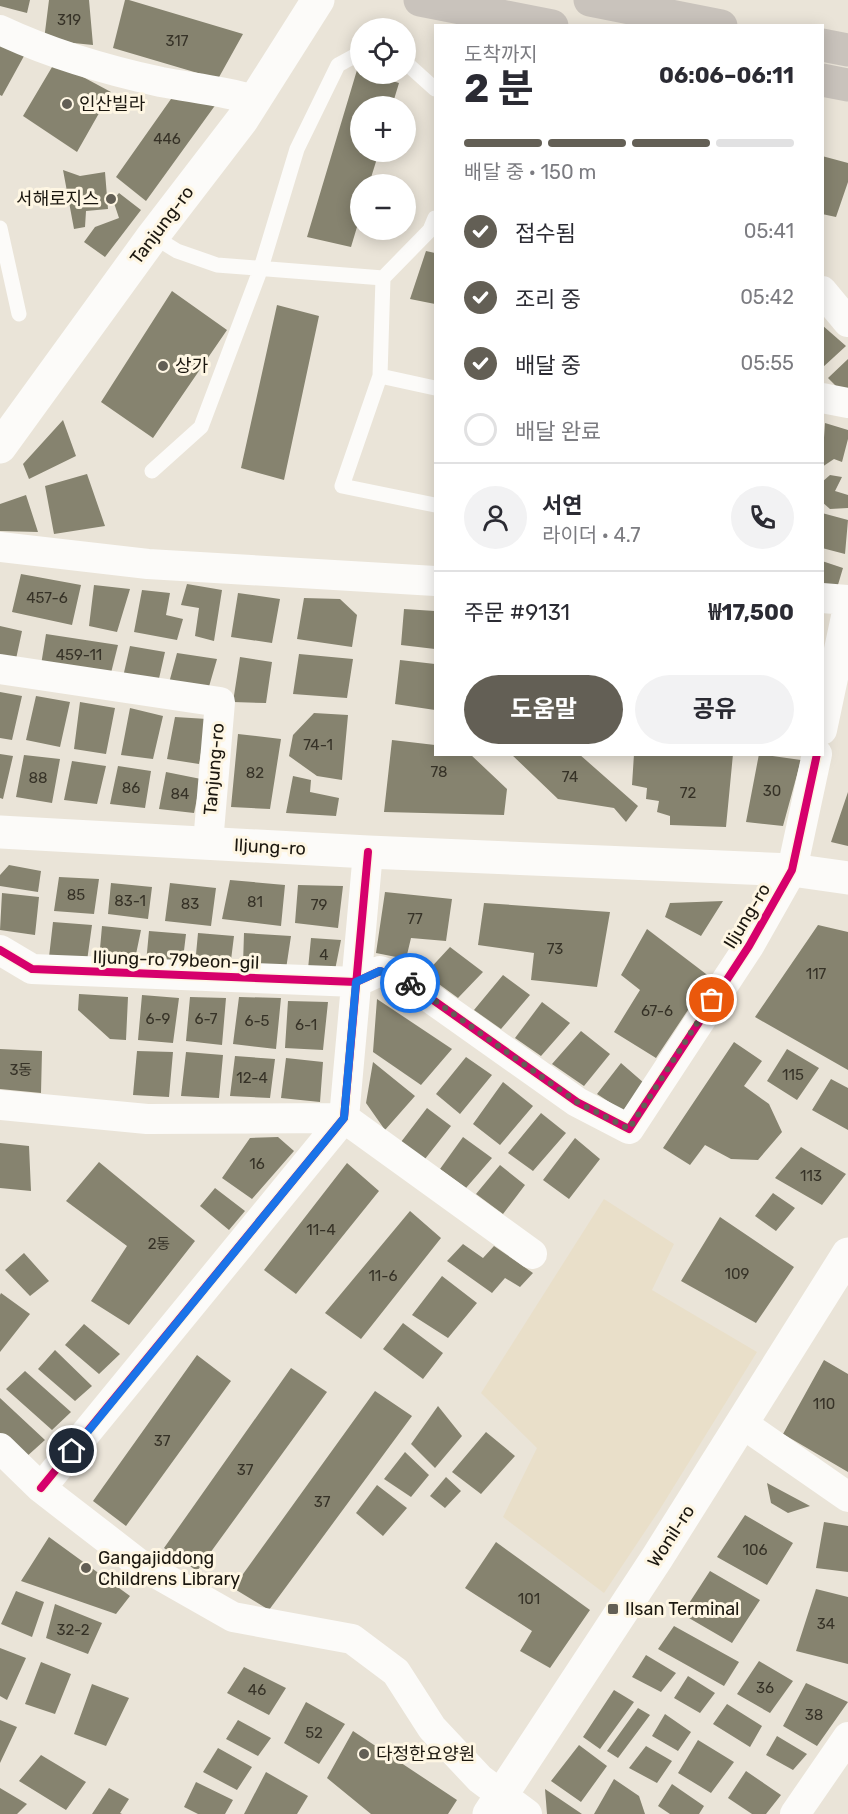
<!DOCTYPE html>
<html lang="ko">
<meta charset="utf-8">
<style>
:root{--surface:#fff;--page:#f2f2f3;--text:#2b2b33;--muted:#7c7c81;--line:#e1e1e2;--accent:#635f55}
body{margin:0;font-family:Rubik,"Noto Sans KR",sans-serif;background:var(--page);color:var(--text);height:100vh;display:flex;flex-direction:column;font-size:22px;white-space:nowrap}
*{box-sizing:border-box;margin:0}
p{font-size:20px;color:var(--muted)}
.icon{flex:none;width:33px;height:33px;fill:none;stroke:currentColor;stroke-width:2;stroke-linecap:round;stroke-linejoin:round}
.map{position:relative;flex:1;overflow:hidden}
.sheet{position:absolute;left:434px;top:24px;width:390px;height:732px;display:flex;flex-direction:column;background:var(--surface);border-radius:0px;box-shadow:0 3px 15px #0003}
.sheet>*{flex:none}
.buttons{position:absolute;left:350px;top:18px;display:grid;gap:12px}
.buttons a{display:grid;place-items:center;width:66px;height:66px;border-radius:50%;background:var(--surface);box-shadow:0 3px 15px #0003;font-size:30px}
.pin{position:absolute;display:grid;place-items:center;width:51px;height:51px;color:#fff;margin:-26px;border:3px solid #fff;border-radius:50%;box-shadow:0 2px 6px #0007}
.courier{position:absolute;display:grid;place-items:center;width:60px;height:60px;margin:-30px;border:4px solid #1a73e8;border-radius:50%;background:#fff;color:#222;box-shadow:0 2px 8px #0007}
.overview em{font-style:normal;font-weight:700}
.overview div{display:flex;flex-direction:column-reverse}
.overview{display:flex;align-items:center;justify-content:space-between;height:102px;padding:0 30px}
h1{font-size:39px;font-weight:700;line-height:45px}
.bar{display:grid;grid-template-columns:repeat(4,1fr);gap:9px 6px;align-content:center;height:72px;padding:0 30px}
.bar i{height:8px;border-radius:4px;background:var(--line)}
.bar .active{background:var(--accent)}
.bar p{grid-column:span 4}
.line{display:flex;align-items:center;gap:15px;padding:0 30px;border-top:2px solid var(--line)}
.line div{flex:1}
.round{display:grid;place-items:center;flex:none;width:63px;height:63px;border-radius:32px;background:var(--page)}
ol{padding:0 30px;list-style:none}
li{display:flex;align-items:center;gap:18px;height:66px}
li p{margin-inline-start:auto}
li .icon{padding:6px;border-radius:50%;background:var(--accent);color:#fff;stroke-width:4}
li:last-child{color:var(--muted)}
li i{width:33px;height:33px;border:3px solid var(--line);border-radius:50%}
.button{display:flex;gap:12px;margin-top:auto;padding:12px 30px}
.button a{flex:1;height:69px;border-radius:36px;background:var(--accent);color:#fff;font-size:24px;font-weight:700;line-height:69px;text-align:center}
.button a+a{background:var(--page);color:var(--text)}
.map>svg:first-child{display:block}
.built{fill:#e9dfc9}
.building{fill:#86836f}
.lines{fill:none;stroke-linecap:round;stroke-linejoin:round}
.service{stroke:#fcfbf9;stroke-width:15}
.minor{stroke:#fcfbf9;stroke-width:30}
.tertiary{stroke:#fcfbf9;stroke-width:33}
.secondary{stroke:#fcfbf9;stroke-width:33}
.primary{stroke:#c9c3bc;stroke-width:33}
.cycleway-casing{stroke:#fef6e3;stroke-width:11}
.cycleway{stroke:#d6006c;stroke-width:8}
.done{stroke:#635f55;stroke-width:6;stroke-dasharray:0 10.8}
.route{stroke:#1a73e8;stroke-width:8}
.poi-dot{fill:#635f55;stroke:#fef6e3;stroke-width:2}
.labels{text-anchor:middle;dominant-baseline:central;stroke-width:6;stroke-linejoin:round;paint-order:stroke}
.number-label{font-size:15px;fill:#363227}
.poi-label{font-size:18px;fill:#1b170f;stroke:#fef6e3;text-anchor:start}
.street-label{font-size:18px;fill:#1b170f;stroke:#fef6e3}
</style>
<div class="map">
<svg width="848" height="1814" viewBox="0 0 848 1814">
<rect width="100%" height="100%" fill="#eae4d8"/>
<path class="built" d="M604 1199 674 1244 652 1290 757 1352 660 1509 604 1593 503 1517 537 1448 481 1393Z"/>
<path class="building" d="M0 0H30L27 13 0 6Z
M49 0H89L93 45 44 40Z
M125 0H129L243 34 218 79 113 48Z
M0 43 24 56 2 96 0 95Z
M55 62 111 92 77 152 23 116Z
M357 70 399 83 392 106H360V152H379L369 184H360V217L351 247 307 237Z
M171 99 219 100 146 201 116 177Z
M822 156 848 163V182L836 217 822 214Z
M63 170 80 176 105 172 108 209 86 211 85 227 74 229Z
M119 193 141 210 105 257 84 242 95 227 119 218 113 200Z
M426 251 435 253V304L410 299Z
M172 291 227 330 153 438 101 402Z
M277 305 319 316 284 480 241 468Z
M822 325 846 346 822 368Z
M848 359V390L839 389 828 378Z
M63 420 76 456 29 479 23 464Z
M825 423 848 430V439L842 462 834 459 822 467Z
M87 474 105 526 54 534 45 486Z
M830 475 842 477 835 491 848 495V508L830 509 822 502V482Z
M26 495 38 532 0 531V504Z
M822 513 848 520 845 554 822 548Z
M822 561 843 568 837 588 822 585Z
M21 574 81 585 72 625 12 612Z
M187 584 222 590 214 641 195 636 199 608 181 605Z
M94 585 130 589 117 632 89 626Z
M142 590 170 593 166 615 183 619 177 640 134 632Z
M238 593 280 599 272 643 231 637Z
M304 598 340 599 357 615 352 647 297 639Z
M404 609 435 611V649L401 645Z
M0 626 22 631 16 659 0 657Z
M46 634 118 645 110 677 41 665Z
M130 646 165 652 158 683 123 677Z
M177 653 217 659 208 690 169 683Z
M299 654 353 659 347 698 293 694Z
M240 657 272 662 266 703 233 702Z
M400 660 435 664V710L395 704Z
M0 692 22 696 12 740 0 738Z
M36 696 70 702 60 747 26 740Z
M80 702 115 708 106 754 74 749Z
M130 708 163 716 153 759 121 755Z
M314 713 348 715 342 780 317 776 289 756 293 735Z
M175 717 207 719 199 764 167 759Z
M238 734 281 739 270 809 231 807Z
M392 740 435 745V754H470L507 789 504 815 384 812Z
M0 754 13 756 3 799 0 798Z
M511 754H579L638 806 626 822 614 808 558 799Z
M634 754H733L726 827 670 825V816L657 812 659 801 646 799 647 788 632 785Z
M759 754 801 760 783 826 746 822Z
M24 755 60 759 52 803 16 797Z
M72 761 106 766 97 804 64 800Z
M118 766 151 771 145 808 110 804Z
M166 772 201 779 194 813 159 809Z
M293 776 311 780 310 792 339 798 336 816 286 813Z
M848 792V846L831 842Z
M9 865 41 871 38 892 0 886V875Z
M59 877 99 879 94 914 54 911Z
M230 880 285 885 281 926 222 919Z
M111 883 152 887 148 919 108 914Z
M170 883 216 888 211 926 165 921Z
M298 885 343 886 338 928 295 923Z
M385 892 452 899 446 941 411 938 406 959 376 953Z
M2 893 39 897 35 935 0 930Z
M723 901 701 936 665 917 670 903Z
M484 903 610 912 597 987 531 980 534 953 478 945Z
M53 922 92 925 87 961 49 957Z
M818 925 848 932V1070L755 1017Z
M102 926 141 930 134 964 99 960Z
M647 929 710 977 656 1058 614 1032 640 990 621 975Z
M149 931 186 934 182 967 146 963Z
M198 933 234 936 230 968 195 965Z
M244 933 291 936 286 969 243 965Z
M311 938 341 940 335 970 308 969Z
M450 947 483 972 458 998 425 974Z
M503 975 530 995 501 1029 474 1010Z
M79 994 128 997 126 1040 110 1039 78 1010Z
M142 995 179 998 173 1043 138 1040Z
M190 997 226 998 222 1045 186 1041Z
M239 997 281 998 276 1049 233 1044Z
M377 999 452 1049 421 1085 373 1052Z
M288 1001 328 1002 323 1050 285 1048Z
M542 1002 570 1023 541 1056 515 1038Z
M581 1031 610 1054 584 1086 552 1064Z
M734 1042 762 1061 744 1086 769 1104 782 1132 758 1160 731 1159 705 1145 690 1165 663 1148Z
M0 1049 42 1051 41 1093 0 1089Z
M787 1049 819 1068 797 1100 767 1081Z
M137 1051 173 1052 169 1097 133 1095Z
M186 1052 223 1055 219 1098 181 1096Z
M235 1056 275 1059 270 1098 230 1096Z
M466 1057 492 1075 460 1114 436 1094Z
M286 1058 323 1062 320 1102 281 1098Z
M373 1062 415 1096 385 1130 366 1103Z
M621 1063 644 1083 623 1111 597 1094Z
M831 1079 848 1088V1130L812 1110Z
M503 1082 533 1106 500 1145 473 1124Z
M427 1108 451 1126 425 1159 401 1142Z
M541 1113 566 1133 533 1171 508 1153Z
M278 1137 294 1151 252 1199 222 1178 250 1138Z
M463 1137 492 1158 466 1188 440 1169Z
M575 1138 600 1159 569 1199 543 1180Z
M0 1143 29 1146 31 1191 0 1188Z
M801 1147 846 1174 822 1205 775 1178Z
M99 1162 195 1241 129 1325 91 1301 127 1246 66 1201Z
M347 1163 379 1191 296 1294 264 1270Z
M500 1165 525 1185 503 1214 476 1194Z
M215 1188 245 1211 229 1230 200 1206Z
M773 1193 795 1208 776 1231 755 1216Z
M410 1211 441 1238 361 1339 325 1313Z
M720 1217 794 1267 756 1323 681 1281Z
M463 1244 483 1258 494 1246 533 1273 520 1287 505 1278 492 1293 447 1261Z
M24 1253 49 1281 30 1296 5 1270Z
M442 1276 477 1303 448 1338 412 1315Z
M1 1293 30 1314 0 1352V1295Z
M403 1323 443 1353 423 1379 383 1349Z
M84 1324 120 1354 99 1374 65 1345Z
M55 1350 92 1386 75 1401 38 1369Z
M197 1355 231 1381 126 1526 93 1501Z
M824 1360 848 1374V1472L783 1434Z
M291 1368 327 1392 197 1571 164 1548Z
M25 1371 71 1412 52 1430 6 1389Z
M375 1391 412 1416 269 1610 233 1588Z
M0 1398 45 1440 25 1458 0 1434Z
M438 1406 462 1436 435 1468 411 1444Z
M486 1432 515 1456 481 1494 452 1472Z
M405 1452 429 1475 411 1497 384 1479Z
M446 1477 461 1491 445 1508 430 1496Z
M767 1483 810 1506 788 1513 771 1503Z
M377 1485 407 1508 383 1536 356 1513Z
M745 1515 793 1543 767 1585 717 1557Z
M824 1522 848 1526V1572L816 1568Z
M49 1537 130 1596 116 1614 21 1581Z
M496 1542 590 1610 550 1668 520 1651 532 1631 465 1588Z
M710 1571 760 1600 732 1643 682 1614Z
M816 1589 848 1597V1664L796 1651Z
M16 1591 44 1602 32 1637 1 1624Z
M55 1604 102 1623 88 1654 46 1638Z
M674 1626 739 1662 724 1686 658 1649Z
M0 1648 26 1658 7 1700 0 1696Z
M646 1655 676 1673 661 1692 632 1677Z
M759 1661 793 1681 770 1713 737 1694Z
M41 1662 71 1674 55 1714 25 1704Z
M244 1667 286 1688 269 1715 227 1693Z
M688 1676 715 1693 700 1713 674 1698Z
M806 1683 848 1702 817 1746 783 1726Z
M92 1684 129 1698 106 1746 74 1734Z
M614 1690 634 1702 600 1749 583 1737Z
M306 1702 345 1724 319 1764 284 1743Z
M727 1704 762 1726 750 1747 713 1724Z
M638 1708 650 1715 618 1758 607 1751Z
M665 1714 691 1732 678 1751 652 1736Z
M0 1720 17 1727 0 1763Z
M238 1720 271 1738 258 1756 226 1739Z
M353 1731 457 1800 448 1814H371L327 1778Z
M777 1736 807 1754 793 1770 766 1755Z
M698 1740 734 1762 711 1793 678 1773Z
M579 1745 607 1766 581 1802 551 1781Z
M646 1746 672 1761 657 1783 629 1768Z
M218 1748 252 1767 237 1790 203 1772Z
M41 1755 86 1782 66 1810 19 1781Z
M746 1771 781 1795 766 1814H752L728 1798Z
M266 1772 308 1796 297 1814H244Z
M614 1779 639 1796 645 1814H594Z
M196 1782 233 1800 225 1814H198L184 1807Z
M672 1784 704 1806 699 1814H670L658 1806Z
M0 1788 27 1804 17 1814H0Z
M109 1788 129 1799 120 1813 122 1814H92Z
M545 1789 582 1814H547Z"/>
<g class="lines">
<path class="service" d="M405 62 435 89
M435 218 430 230 383 278 380 376 342 486 435 505
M0 228 19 314
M153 236 177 251 217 265 383 278
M380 376 435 388
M152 471 201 427 261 268 297 149 338 65 360 53"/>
<path class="minor" d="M0 30C51 54 106 70 161 82 193 88 223 91 255 100
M822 291 848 322
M822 398 848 403
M0 547 148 564 435 581
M822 598 848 600
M0 669 220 702 208 843
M822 730 848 607
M0 950 32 969 356 982 380 971 402 978 577 1102 629 1129 749 946 792 870 817 754
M0 1105 147 1119 344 1118 532 1254
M743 1424 848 1497
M0 1448 41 1488 138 1563 233 1617 352 1639 396 1672 432 1728 480 1779 527 1814
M41 1488 344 1118 368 852
M795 1814 848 1737"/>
<path class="tertiary" d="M0 832 368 852 792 870 848 878
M489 1814 657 1558 848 1254"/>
<path class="secondary" d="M0 447 153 236 242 120 318 0"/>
<path class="primary" d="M420 0 552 26
M590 0 721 26
M822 45 848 50
M822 80 848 85"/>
<g class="cycleway-casing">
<path id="cycleway" d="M0 950 32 969 356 982 380 971 402 978 577 1102 629 1129 749 946 792 870 817 754
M41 1488 344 1118 368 852"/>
</g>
<use href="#cycleway" class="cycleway"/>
</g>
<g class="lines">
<path class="done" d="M410 983 577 1102 629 1129 712 1000"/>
<path class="route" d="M72 1451 344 1118 356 982 380 971 410 983"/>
</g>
<g class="poi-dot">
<circle cx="67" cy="104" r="6"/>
<circle cx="111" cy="199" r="6"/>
<circle cx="163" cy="366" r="6"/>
<circle cx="86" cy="1568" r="6"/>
<rect x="607" y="1603" width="12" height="12" rx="3"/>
<circle cx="364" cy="1754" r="6"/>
</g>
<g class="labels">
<g class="number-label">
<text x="69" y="20">319</text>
<text x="177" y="41">317</text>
<text x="167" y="139">446</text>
<text x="47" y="598">457-6</text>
<text x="79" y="655">459-11</text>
<text x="318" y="745">74-1</text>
<text x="439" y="772">78</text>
<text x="255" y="773">82</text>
<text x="570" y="777">74</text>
<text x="38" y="778">88</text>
<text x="131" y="788">86</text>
<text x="772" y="791">30</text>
<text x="688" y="793">72</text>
<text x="180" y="794">84</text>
<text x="76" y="895">85</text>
<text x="130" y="901">83-1</text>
<text x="255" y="902">81</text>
<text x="190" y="904">83</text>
<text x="319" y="905">79</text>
<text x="415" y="919">77</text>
<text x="555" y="949">73</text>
<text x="324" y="955">4</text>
<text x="816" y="974">117</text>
<text x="657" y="1011">67-6</text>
<text x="158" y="1019">6-9</text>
<text x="206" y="1019">6-7</text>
<text x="257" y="1021">6-5</text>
<text x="306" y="1025">6-1</text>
<text x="21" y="1070">3동</text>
<text x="793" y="1075">115</text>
<text x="252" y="1078">12-4</text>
<text x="257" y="1164">16</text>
<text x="811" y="1176">113</text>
<text x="321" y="1230">11-4</text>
<text x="159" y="1244">2동</text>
<text x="737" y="1274">109</text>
<text x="383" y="1276">11-6</text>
<text x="824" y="1404">110</text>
<text x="162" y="1441">37</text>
<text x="245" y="1470">37</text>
<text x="322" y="1502">37</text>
<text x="755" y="1550">106</text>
<text x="529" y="1599">101</text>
<text x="826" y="1624">34</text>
<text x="73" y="1630">32-2</text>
<text x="765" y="1688">36</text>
<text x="257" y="1690">46</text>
<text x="814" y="1715">38</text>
<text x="314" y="1733">52</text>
</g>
<g class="poi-label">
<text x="79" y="104">인산빌라</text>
<text x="99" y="199" text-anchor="end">서해로지스</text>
<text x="175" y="366">상가</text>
<text x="98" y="1558">Gangajiddong<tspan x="98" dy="21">Childrens Library</tspan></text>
<text x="625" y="1609">Ilsan Terminal</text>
<text x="376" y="1754">다정한요양원</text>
</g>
<g class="street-label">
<text transform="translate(162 225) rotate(-53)">Tanjung-ro</text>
<text transform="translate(214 769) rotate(-85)">Tanjung-ro</text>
<text transform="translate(270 847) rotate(3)">Iljung-ro</text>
<text transform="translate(747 916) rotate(-59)">Iljung-ro</text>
<text transform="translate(176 960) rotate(2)">Iljung-ro 79beon-gil</text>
<text transform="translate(671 1536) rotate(-57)">Wonil-ro</text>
</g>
</g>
</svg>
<div class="buttons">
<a><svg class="icon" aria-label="locate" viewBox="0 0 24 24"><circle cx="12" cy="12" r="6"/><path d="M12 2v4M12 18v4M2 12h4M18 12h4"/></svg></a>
<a>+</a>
<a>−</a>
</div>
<div class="pin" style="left:712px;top:1000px;background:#ea580c"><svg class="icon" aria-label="bag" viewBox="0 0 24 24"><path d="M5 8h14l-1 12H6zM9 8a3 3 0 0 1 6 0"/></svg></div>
<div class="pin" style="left:72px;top:1451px;background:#1f2937"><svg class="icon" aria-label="home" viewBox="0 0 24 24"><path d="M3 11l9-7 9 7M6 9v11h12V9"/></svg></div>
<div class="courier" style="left:410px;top:983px"><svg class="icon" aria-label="bike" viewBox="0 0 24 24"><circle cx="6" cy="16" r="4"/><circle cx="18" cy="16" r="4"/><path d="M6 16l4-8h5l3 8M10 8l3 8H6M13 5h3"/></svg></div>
<section class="sheet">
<div class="overview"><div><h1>2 분</h1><p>도착까지</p></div><em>06:06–06:11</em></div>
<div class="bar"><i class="active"></i><i class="active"></i><i class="active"></i><i></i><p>배달 중 · 150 m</p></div>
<ol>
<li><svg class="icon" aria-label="check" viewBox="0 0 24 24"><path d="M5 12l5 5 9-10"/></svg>접수됨<p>05:41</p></li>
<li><svg class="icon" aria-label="check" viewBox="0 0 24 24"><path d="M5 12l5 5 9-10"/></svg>조리 중<p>05:42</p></li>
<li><svg class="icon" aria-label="check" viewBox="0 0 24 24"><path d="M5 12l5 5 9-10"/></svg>배달 중<p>05:55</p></li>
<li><i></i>배달 완료</li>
</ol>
<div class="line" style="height:108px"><a class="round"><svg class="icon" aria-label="person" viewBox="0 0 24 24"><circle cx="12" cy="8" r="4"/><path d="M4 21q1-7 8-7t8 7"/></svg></a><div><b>서연</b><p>라이더 · 4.7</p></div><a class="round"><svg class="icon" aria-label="phone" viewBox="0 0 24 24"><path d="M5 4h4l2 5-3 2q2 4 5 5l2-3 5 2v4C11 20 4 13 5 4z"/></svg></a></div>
<div class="line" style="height:78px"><div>주문 #9131</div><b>₩17,500</b></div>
<div class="button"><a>도움말</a><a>공유</a></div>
</section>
</div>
